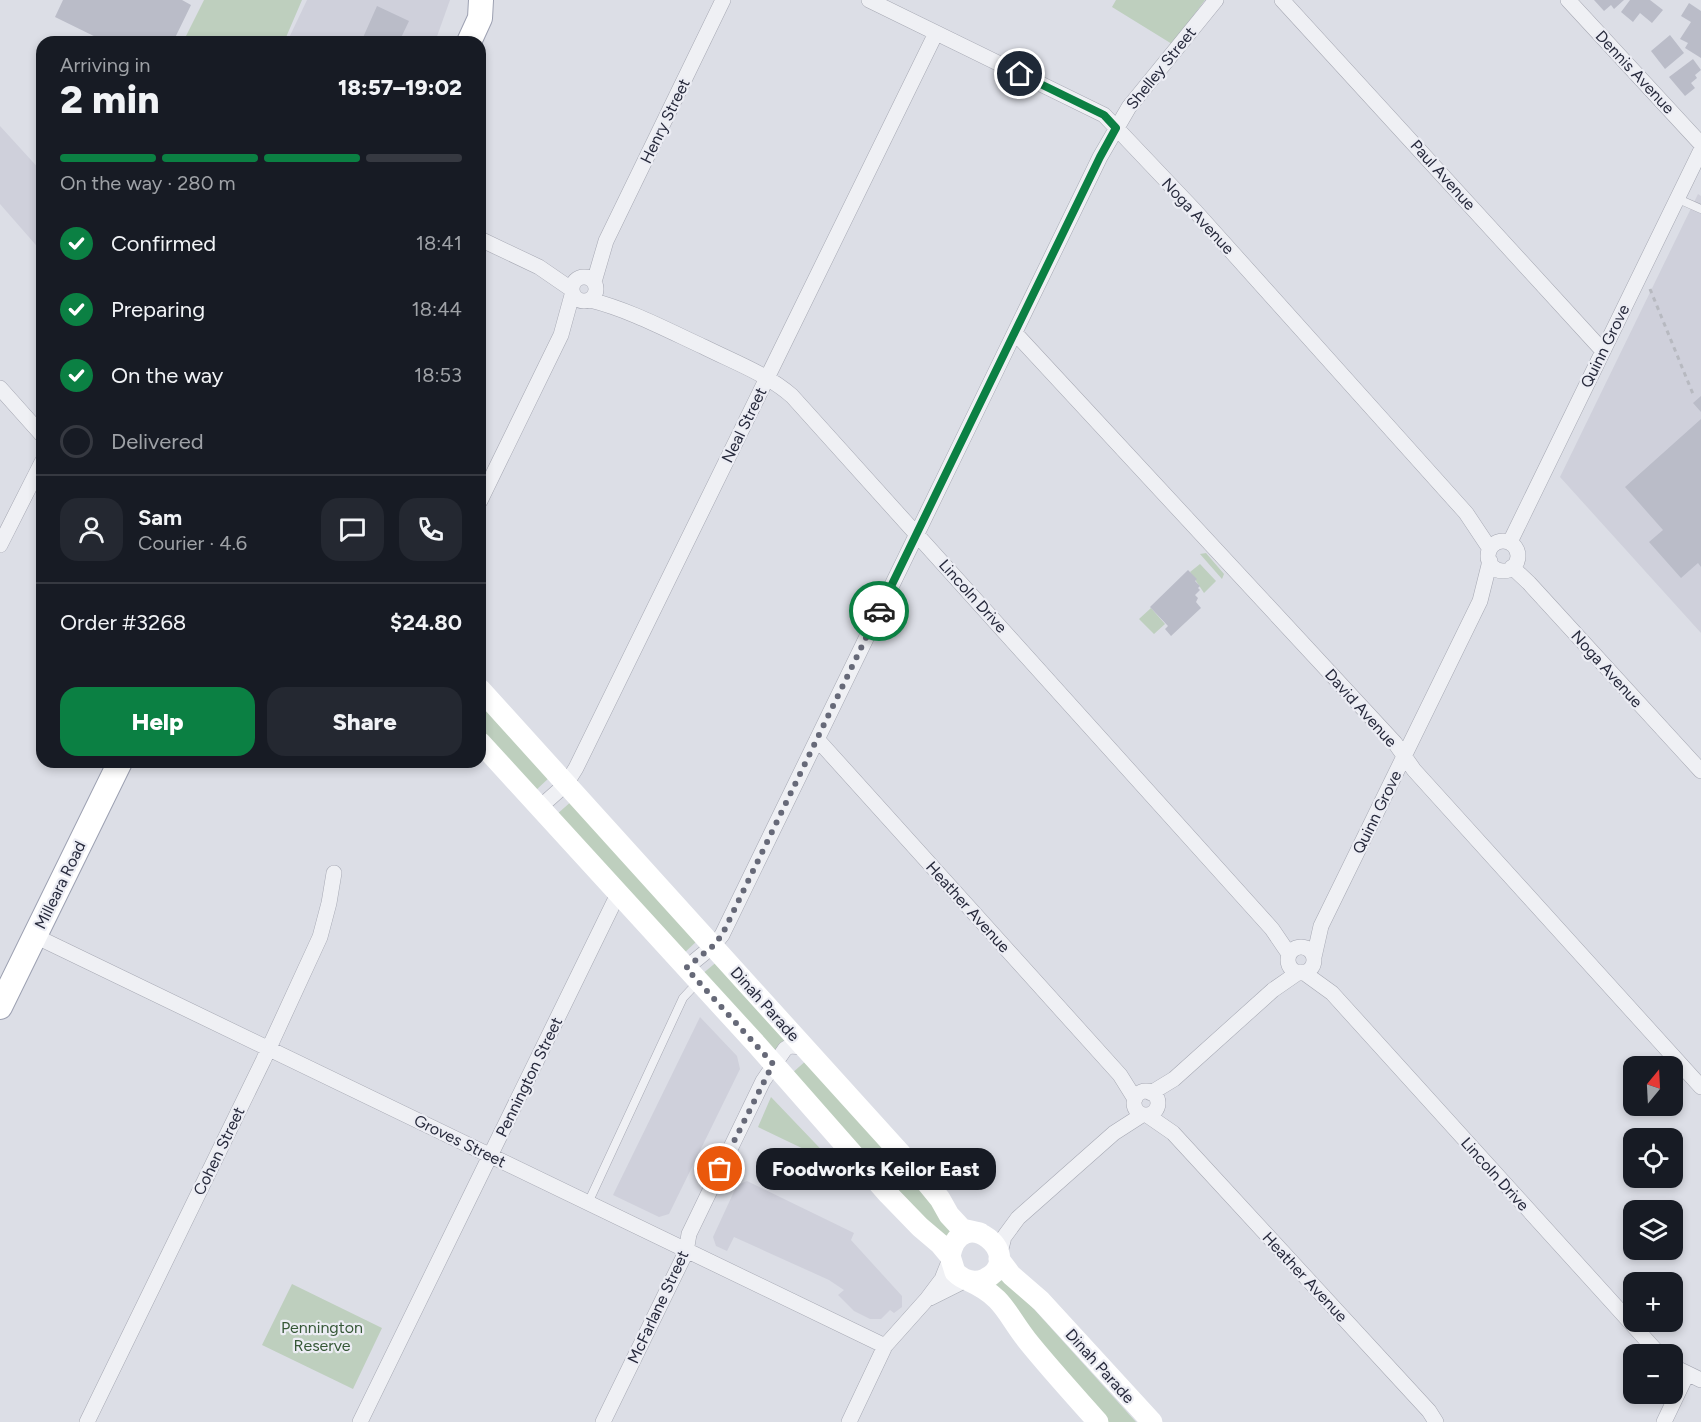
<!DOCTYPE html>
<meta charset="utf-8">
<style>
:root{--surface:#171b24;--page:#242831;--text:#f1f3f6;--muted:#9ea1a6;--line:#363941;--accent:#0b8043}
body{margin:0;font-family:Figtree,sans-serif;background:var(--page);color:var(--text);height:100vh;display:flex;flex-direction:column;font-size:22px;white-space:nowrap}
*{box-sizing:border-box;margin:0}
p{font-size:20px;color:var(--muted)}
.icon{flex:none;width:33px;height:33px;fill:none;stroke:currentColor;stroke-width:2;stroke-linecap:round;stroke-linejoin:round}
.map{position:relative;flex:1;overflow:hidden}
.details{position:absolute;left:36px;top:36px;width:450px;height:732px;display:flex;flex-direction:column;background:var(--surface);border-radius:18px;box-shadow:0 3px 9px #0003}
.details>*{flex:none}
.needle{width:39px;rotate:18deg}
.tools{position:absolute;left:1623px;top:1056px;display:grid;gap:12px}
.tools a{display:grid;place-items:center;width:60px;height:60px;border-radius:12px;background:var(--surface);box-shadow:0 3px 9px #0003;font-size:30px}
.pin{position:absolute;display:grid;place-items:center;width:51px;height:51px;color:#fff;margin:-26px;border:3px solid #fff;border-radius:50%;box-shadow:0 2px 6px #0007}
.courier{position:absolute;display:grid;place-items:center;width:60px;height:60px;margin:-30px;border:4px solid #0b8043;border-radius:50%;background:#fff;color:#222;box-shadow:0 2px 8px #0007}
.bubble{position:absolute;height:42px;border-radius:18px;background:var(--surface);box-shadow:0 3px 9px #0003;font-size:20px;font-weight:800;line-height:42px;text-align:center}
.head em{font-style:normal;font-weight:800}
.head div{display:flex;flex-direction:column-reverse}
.head{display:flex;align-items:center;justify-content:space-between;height:102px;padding:0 24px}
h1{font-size:39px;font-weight:800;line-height:45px}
.bar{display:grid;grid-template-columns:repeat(4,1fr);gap:9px 6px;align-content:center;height:72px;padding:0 24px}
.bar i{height:8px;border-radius:4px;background:var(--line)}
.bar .selected{background:var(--accent)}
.bar p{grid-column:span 4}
.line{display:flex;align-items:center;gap:15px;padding:0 24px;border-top:2px solid var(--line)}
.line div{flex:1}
.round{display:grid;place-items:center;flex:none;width:63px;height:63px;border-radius:18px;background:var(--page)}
ol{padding:0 24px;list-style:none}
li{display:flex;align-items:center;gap:18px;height:66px}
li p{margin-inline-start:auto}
li .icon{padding:6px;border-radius:50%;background:var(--accent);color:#fff;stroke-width:4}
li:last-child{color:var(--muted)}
li i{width:33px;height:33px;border:3px solid var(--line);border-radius:50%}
.button{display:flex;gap:12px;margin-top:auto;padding:12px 24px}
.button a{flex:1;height:69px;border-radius:18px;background:var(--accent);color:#fff;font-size:24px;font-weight:800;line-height:69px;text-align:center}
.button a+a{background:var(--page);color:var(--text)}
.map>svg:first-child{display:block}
.built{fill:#cfd0db}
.green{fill:#becfbe}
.building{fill:#babcc8}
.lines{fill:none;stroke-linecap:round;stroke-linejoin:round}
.lane-casing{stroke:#a6a8b3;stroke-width:9}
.street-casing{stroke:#a6a8b3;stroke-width:16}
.primary-casing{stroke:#9ca0b1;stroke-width:26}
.path{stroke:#b7b9c0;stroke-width:3;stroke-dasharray:4.5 4.5;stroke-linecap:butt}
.lane{stroke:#eff0f4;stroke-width:8}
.street{stroke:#eff0f4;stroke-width:15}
.secondary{stroke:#fff;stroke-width:21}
.primary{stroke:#fff;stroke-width:24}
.done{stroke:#666978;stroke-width:6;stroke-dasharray:0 10.8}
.route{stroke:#0b8043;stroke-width:8}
.labels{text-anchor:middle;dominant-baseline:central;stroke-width:4.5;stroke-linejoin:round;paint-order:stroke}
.street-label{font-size:16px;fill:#272a3c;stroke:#ecedf4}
.park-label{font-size:16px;fill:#355736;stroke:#ecedf4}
</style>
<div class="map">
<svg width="1701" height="1422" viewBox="0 0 1701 1422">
<rect width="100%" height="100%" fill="#dcdee6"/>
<path class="built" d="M307 0H450L435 42H287Z
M0 126 42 172V194L38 198 42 203V252L0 204Z
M1698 194 1701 196V633L1560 477Z
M700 1017 737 1056 740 1069 669 1214 659 1217 613 1195Z
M747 1181 854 1233 851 1240 902 1296V1307L894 1313 890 1310 881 1319H870L854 1311 838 1295 844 1290 829 1280 734 1237 727 1251 716 1246 713 1237 737 1185Z"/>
<path class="green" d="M204 0H302L284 42H183Z
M1116 0H1205L1172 44 1112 7Z
M1206 553 1224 574 1222 579 1200 554Z
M1200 564 1216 581 1204 593 1190 572Z
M1151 608 1165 624 1154 634 1139 619Z
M480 696 551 776 534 792 480 731Z
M573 800 698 940 682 955 556 815Z
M719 960 789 1039 771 1055 701 975Z
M808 1059 958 1233 947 1243 791 1074Z
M771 1097 835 1164 758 1127Z
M1003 1275 1136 1422H1108L989 1284Z
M292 1284 382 1328 353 1389 262 1345Z"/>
<path class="building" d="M63 0H182L191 5 173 42H106L55 17Z
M1594 0H1624L1614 9 1611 5 1604 11Z
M1630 0H1650L1663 10 1652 23 1640 13 1633 22 1621 12Z
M1689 3 1701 11V58L1685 48 1688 43 1680 39 1691 22 1681 16Z
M377 6 409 21 399 42H361Z
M1670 35 1684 53 1665 69 1651 51Z
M1693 59 1701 70 1695 75 1697 78 1691 83 1695 88 1685 96 1669 77Z
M1701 396V412L1693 403Z
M1701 419V567L1698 563 1681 578 1649 542 1663 530 1625 487Z
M1188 570 1197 579 1195 581 1200 586 1198 588 1200 590 1195 595 1198 598 1196 602 1201 608 1171 636 1165 629 1168 626 1150 607Z"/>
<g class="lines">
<g class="lane-casing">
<path id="lane" d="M1676 198 1701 209
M588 1203 683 998 697 983"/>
</g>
<g class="street-casing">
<path id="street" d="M869 0 1104 115 1196 212 1466 513 1490 549
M1282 0 1603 351
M1568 0 1701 144
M480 239 539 267 571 289
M572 289a12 12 0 1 1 24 0a12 12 0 1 1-24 0Z
M594 282 606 241 723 0
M590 300C630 310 667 330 704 347 734 362 767 374 792 396L1272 929 1289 954
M1015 333 1395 743 1414 770 1701 1087
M0 388 42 435
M480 501 561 335 572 295
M1488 556a15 15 0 1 1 30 0a15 15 0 1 1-30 0Z
M1510 542 1701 150
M0 545 42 462
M1512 567 1529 583 1701 771
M817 739 1120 1075 1135 1099
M539 808 566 784 576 768 936 33
M35 936 885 1346
M1288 960a13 13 0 1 1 26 0a13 13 0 1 1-26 0Z
M1314 957 1321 926 1480 601 1490 561
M686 968 713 946 722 935 1100 157 1129 107 1216 0
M1303 972 1332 993 1659 1354
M1134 1103a12 12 0 1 1 24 0a12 12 0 1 1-24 0Z
M1151 1093 1174 1079 1273 990 1299 972
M1147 1115 1173 1133 1429 1411 1436 1422
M999 1257 1004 1237 1018 1218 1114 1133 1142 1115
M930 1298 966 1280
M1672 1366 1701 1380
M87 1422 263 1061 320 937 329 903 334 873
M360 1422 618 894
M603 1422 686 1252 689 1234 763 1081 785 1049 790 1046 803 1047
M849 1422 885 1346 927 1299 942 1279 950 1259
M1664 1422 1687 1374"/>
</g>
<g class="primary-casing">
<path id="primary" d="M469 42 480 18 481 0
M0 1007 120 762"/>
</g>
<path class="path" d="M1650 289 1693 394"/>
<use href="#lane" class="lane"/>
<use href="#street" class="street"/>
<path class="secondary" d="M480 689 922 1177 940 1199 949 1215 962 1229 980 1233
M480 742 757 1045 888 1194 920 1227 940 1244 950 1256 955 1272C963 1280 974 1284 985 1279 1029 1257 961 1200 950 1256
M999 1259 1011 1275 1041 1301 1152 1422
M969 1281C1006 1298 1006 1315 1030 1344 1052 1371 1075 1396 1098 1422"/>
<use href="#primary" class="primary"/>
</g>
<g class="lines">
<path class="done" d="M720 1169 773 1064 686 968 713 946 722 935 879 611"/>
<path class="route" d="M879 611 1100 157 1116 128 1104 115 1020 74"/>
</g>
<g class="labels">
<g class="street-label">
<text transform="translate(1161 68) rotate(-51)">Shelley Street</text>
<text transform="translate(1635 72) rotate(47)">Dennis Avenue</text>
<text transform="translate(665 121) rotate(-64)">Henry Street</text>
<text transform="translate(1443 175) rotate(48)">Paul Avenue</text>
<text transform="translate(1198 216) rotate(47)">Noga Avenue</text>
<text transform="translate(1605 346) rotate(-64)">Quinn Grove</text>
<text transform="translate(744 425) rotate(-64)">Neal Street</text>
<text transform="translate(973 596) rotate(48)">Lincoln Drive</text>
<text transform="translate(1607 669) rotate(48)">Noga Avenue</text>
<text transform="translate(1361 708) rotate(48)">David Avenue</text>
<text transform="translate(1377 812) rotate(-64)">Quinn Grove</text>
<text transform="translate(60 885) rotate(-64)">Milleara Road</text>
<text transform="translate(968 907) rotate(48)">Heather Avenue</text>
<text transform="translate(765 1004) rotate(48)">Dinah Parade</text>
<text transform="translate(529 1077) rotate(-64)">Pennington Street</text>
<text transform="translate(460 1141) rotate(26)">Groves Street</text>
<text transform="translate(219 1151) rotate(-64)">Cohen Street</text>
<text transform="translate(1495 1174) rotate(48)">Lincoln Drive</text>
<text transform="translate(1305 1277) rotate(47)">Heather Avenue</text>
<text transform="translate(658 1307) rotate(-65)">McFarlane Street</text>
<text transform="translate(1100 1366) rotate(48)">Dinah Parade</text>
</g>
<g class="park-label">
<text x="322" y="1327">Pennington<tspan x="322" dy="18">Reserve</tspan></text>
</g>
</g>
</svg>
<div class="tools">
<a><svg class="needle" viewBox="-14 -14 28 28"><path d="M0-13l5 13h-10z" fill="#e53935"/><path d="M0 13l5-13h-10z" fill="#9ea1a6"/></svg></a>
<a><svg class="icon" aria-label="locate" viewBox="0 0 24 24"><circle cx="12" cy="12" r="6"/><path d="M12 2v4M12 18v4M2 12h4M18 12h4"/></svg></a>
<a><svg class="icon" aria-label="layers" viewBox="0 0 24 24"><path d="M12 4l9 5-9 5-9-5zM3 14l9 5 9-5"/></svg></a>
<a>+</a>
<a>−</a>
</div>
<div class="pin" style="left:720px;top:1169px;background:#ea580c"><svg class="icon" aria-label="bag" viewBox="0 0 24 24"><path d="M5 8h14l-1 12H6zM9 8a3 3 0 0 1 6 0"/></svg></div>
<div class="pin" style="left:1020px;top:74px;background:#1f2937"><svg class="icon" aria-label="home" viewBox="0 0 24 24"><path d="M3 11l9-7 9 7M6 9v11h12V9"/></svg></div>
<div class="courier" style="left:879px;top:611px"><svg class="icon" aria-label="car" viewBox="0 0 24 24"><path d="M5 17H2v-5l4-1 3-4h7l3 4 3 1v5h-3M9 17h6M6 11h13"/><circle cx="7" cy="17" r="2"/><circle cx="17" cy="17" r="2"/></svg></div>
<div class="bubble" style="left:756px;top:1148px;width:240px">Foodworks Keilor East</div>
<section class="details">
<div class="head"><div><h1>2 min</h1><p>Arriving in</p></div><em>18:57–19:02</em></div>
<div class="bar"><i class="selected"></i><i class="selected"></i><i class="selected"></i><i></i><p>On the way · 280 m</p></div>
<ol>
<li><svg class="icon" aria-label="check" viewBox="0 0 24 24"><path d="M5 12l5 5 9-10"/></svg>Confirmed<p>18:41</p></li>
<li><svg class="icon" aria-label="check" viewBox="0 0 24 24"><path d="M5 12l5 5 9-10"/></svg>Preparing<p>18:44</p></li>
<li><svg class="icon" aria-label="check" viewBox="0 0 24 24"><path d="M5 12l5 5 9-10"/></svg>On the way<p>18:53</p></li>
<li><i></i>Delivered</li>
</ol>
<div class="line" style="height:108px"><a class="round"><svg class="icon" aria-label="person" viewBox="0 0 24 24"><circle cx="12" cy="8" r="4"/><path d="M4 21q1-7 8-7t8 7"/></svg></a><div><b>Sam</b><p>Courier · 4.6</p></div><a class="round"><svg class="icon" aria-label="chat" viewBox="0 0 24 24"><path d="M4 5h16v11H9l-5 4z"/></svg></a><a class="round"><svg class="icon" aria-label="phone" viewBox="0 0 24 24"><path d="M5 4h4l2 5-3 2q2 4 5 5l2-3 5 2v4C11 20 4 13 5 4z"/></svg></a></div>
<div class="line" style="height:78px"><div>Order #3268</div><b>$24.80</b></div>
<div class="button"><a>Help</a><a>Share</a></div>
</section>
</div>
